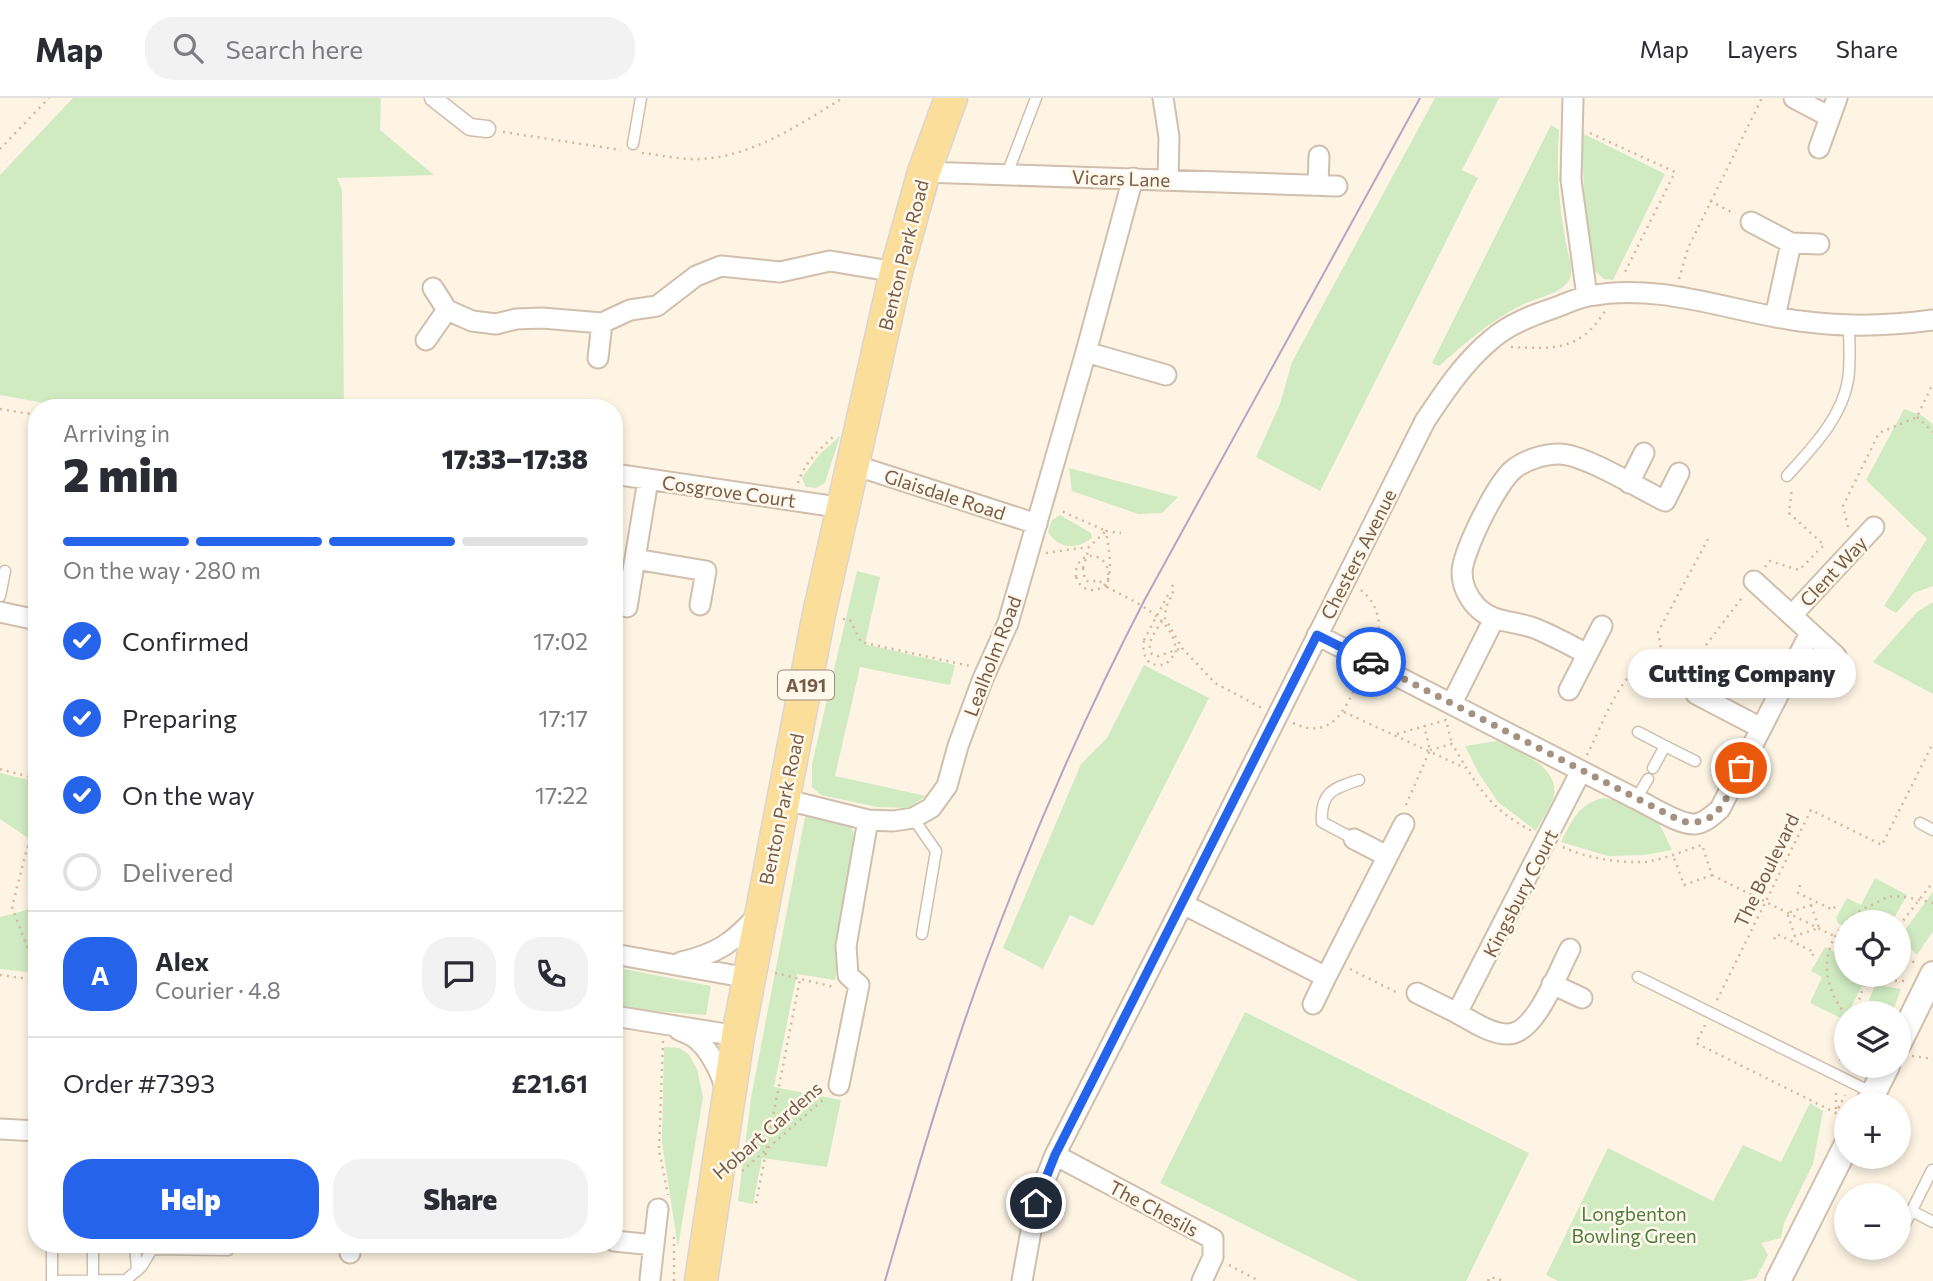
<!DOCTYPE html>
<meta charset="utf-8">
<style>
:root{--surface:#fff;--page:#f2f2f3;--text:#2b2b33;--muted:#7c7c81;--line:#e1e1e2;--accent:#2563eb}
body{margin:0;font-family:Commissioner,sans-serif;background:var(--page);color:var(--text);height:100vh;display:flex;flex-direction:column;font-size:26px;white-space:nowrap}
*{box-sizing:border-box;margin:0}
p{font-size:23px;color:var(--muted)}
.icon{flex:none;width:38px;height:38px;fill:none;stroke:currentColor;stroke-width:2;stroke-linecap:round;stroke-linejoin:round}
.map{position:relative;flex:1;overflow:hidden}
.drawer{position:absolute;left:28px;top:301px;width:595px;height:854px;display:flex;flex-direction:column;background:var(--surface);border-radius:28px;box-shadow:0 4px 10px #0003}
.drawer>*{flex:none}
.tools{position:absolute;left:1834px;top:812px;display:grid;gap:14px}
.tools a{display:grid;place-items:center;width:77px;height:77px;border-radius:50%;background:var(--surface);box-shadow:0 4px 10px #0003;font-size:35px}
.pin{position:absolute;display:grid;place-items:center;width:60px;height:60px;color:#fff;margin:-30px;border:4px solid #fff;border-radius:50%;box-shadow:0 2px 7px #0007}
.courier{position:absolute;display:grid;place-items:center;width:70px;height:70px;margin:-35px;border:5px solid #2563eb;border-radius:50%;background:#fff;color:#222;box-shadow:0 2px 9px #0007}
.bubble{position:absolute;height:49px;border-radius:24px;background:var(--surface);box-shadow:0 4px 10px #0003;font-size:23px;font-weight:800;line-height:49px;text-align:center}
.headline em{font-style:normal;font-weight:800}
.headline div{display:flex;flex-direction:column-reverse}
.headline{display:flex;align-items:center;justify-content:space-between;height:119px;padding:0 35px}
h1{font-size:46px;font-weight:800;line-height:52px}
.bar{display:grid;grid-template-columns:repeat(4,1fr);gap:10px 7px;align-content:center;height:84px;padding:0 35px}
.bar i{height:9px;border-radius:5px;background:var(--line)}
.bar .on{background:var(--accent)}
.bar p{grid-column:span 4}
.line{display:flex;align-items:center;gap:18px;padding:0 35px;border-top:2px solid var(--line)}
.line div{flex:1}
.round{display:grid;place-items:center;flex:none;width:74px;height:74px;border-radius:28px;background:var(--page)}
ol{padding:0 35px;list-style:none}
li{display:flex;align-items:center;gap:21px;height:77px}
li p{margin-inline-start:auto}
li .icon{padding:7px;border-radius:50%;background:var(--accent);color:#fff;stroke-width:4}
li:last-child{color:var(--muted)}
li i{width:38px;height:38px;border:4px solid var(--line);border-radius:50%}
.cta{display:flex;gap:14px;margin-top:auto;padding:14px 35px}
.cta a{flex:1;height:80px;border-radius:28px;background:var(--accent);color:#fff;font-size:28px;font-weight:800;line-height:80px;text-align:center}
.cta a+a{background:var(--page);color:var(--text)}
header{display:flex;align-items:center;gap:42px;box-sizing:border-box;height:98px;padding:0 35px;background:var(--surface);border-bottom:2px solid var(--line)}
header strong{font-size:33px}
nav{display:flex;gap:38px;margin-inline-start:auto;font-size:24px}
.search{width:490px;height:63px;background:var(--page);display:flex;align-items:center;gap:18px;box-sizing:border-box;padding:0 24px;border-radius:28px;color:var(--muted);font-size:26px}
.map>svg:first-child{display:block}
.green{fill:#d0eac2}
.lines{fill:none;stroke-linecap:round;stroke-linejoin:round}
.service-casing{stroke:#d0bfad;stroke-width:13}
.pedestrian-casing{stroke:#d0bfad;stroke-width:19}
.minor-casing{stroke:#d0bfad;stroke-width:23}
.tertiary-casing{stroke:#d0bfad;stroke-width:28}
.primary-casing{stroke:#dbd5d0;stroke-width:35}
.path{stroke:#d7b89e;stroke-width:2.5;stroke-dasharray:2 5;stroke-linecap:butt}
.service{stroke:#fff;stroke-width:10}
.pedestrian{stroke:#fff;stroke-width:16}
.minor{stroke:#fff;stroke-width:19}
.tertiary{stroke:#fff;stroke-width:24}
.primary{stroke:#fcde9b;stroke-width:32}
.tram{stroke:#b8a2c6;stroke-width:2}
.path-bridge{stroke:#d7b89e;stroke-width:2.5;stroke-dasharray:2 5;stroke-linecap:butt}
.done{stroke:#a5917f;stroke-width:7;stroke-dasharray:0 12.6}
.route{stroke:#2563eb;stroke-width:9}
.labels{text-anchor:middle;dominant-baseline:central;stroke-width:5;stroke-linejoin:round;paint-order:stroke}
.shield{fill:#fff8eb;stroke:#9f8b7a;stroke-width:2}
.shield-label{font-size:18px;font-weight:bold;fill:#765c49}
.street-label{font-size:19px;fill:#765c49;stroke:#fff8eb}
.park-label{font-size:19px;fill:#4e7c41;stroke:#fff8eb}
</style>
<header>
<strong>Map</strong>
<div class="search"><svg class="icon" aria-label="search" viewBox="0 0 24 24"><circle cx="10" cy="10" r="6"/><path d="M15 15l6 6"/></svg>Search here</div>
<nav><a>Map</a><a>Layers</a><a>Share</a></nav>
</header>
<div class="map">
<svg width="1933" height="1183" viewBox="0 0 1933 1183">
<rect width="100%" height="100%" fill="#fdf4e4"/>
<path class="green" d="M73 0H381L380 32 434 77 337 80 342 92 344 310H72L0 297V77Z
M1435 0H1499L1462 72 1478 80 1320 393 1256 359 1280 306 1292 264Z
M1551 27 1559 32C1556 72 1559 111 1567 150 1569 160 1574 173 1569 182 1562 196 1535 200 1522 207 1491 222 1464 246 1439 268L1432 265Z
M1582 35 1665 76 1613 182 1604 181 1595 173 1592 160 1584 95Z
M1904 311 1923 318 1933 327V488L1914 495 1896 515 1884 508 1927 441 1866 382Z
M840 338 825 385 816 390 806 389 802 380 819 357Z
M1069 370 1178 399 1162 415 1138 416 1072 393Z
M1060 417 1091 435 1092 440C1077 452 1058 451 1048 434L1052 422Z
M857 473 880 479 865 546 955 567 950 587 860 569 835 678 926 698 908 710 877 709 821 697 812 689V666Z
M1931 505H1933V596L1873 564 1917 514Z
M1144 567 1209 600 1093 828 1070 817 1043 871 1003 850 1081 666 1107 640Z
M1497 643C1518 654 1559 667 1554 698 1551 709 1541 723 1536 733L1498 704 1478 674 1465 648Z
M0 675 37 684V746L0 721Z
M1603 700 1614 702 1658 723 1672 752 1645 757 1608 758 1561 744C1572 723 1578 706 1603 700Z
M813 716 851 726 855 743 835 882 797 876 774 989 841 1002 827 1069 762 1060 753 1106 738 1103 751 1000 805 719Z
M1875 780 1907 797 1892 824H1846V830L1838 825 1836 820 1847 800 1861 807Z
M1933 794V833L1917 857 1899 840Z
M37 806V875L0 871V819L23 813Z
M1825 849 1846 860V877H1859L1863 886 1848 915H1846L1845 922 1810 905 1822 879 1811 873Z
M614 869 711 888 706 917 614 910Z
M1875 887 1901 891 1892 915H1864Z
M1245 914 1529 1055 1466 1183H1358L1160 1085Z
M664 949 680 950 689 957 697 971 703 999 678 1149 662 1045Z
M1810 1005 1823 1013 1813 1066 1784 1125 1781 1140 1761 1145 1768 1157 1756 1180 1742 1183H1558L1546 1177 1608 1050 1713 1103 1743 1047 1781 1064Z"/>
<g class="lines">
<g class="service-casing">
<path id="service" d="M633 46 641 0
M1007 76 1036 0
M1787 378C1811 351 1842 320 1848 282 1851 264 1849 245 1849 227
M0 498 5 473
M1638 634 1665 648
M1653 670 1665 648 1695 663
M1636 701 1648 681
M913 720 936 753 922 836
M1920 725 1933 732
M1354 741 1322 724C1320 694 1334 690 1359 682
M1638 879 1873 995
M1912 1113 1933 1124
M1901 1134 1932 1072
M52 1146V1183L126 1182 142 1168 152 1151 228 1152V1146
M135 1146 137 1173
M93 1182V1146"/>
</g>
<g class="pedestrian-casing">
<path id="pedestrian" d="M433 0 470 29 487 31"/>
</g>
<g class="minor-casing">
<path id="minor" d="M1163 0 1169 39 1168 82
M1573 0 1571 82 1587 198
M1794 0 1830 19
M1819 50 1837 0
M924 74 1337 88
M1318 87 1319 58
M1751 124 1791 145 1819 146
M433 190 447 212 472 223 496 226 516 221 542 220 602 225 630 212 657 208 696 178 721 168 780 174 830 163 896 174
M1775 219 1791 145
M426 242 447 212
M1086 254 1166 277
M598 260 602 225
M854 367 1037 426
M614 376 844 410
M1629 385 1644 355
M635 461 706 473 700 507
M1754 483 1836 558
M627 509 648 382
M0 514 37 522
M1792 517 1874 429
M1317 537 1636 701C1651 708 1679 727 1695 726 1705 725 1713 717 1720 711L1810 535
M1587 556C1570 547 1552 537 1534 530 1513 522 1493 526 1476 508 1468 499 1462 487 1462 474 1463 453 1497 384 1514 371 1525 362 1544 356 1559 356 1584 356 1640 391 1665 403L1679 375
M1569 592 1602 528
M1696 596 1761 630
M1452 605 1494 521
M783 701 868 722 893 723 913 720 931 710 947 688 958 648 982 583 1008 525 1086 254 1133 80
M1354 741 1387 758
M1183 806 1326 879 1404 726
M1570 851C1558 873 1536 936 1508 936 1490 936 1472 923 1457 915L1581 673
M614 856 749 880
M681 864C717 856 734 844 758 817
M1552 886 1582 900
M1417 895 1457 915
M1313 906 1326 879
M614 918 738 938
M679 932C683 934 690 936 695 940 709 950 723 977 726 995
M839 987 859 887 848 877 846 848 868 722
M0 1031 37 1033
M1055 1057 1213 1141V1159L1202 1183
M614 1143 654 1147
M350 1155 351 1146
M650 1181 658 1111
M1022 1183 1036 1105 1055 1057 1183 806 1425 323C1445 293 1464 264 1492 241 1509 226 1533 217 1554 210 1565 206 1577 200 1589 198 1660 184 1731 214 1800 223 1843 229 1890 228 1933 222"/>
</g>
<g class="tertiary-casing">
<path id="tertiary" d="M1899 945 1933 876
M1868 1006 1887 968
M1778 1183 1846 1048"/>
</g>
<g class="primary-casing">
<path id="primary" d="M701 1183 738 938 819 516 896 174 924 74 951 0"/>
</g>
<path class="path" d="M503 34 621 52
M1590 35 1675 74 1624 176
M0 51 49 0
M642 55C661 57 681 62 700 61 752 59 800 26 843 0
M1710 103 1735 116
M1679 181 1688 150 1762 0
M1511 249C1554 251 1580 253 1605 213
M0 311 37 317
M1917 319 1933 334
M798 385C804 365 819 352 834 338
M1848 429 1843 408 1879 335 1917 319 1933 285
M1046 455 1089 449 1106 433 1059 412
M1765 469 1770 463 1799 472 1824 447 1789 415 1792 390
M1083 470 1089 449
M1076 479C1079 487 1084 492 1093 492 1119 491 1108 449 1106 433L1121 435
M1173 487 1171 491 1173 495 1166 509 1165 520 1182 550 1215 585 1262 610
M1361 492C1379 507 1383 528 1375 549
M843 521 850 522 861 544 970 568
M1162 523C1156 533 1145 545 1152 556L1158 558 1182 550
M1144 542 1170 493
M1706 547 1744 497
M1662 556 1658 534 1708 441
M1344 614 1465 670
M1293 625C1333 644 1346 609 1360 580
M1397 636 1446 622 1452 646
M1430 652 1452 646C1476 686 1489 711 1532 733
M1587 657C1602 628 1624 562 1660 557 1670 556 1686 563 1697 566L1698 563
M0 671 37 681
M1406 707 1430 652 1424 628
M37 737 27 750 12 809 37 875
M1563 749C1586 760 1618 765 1644 764 1663 762 1683 753 1702 747L1712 777 1684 787 1673 757
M1712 777 1846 844
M1800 787 1798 795 1833 812 1837 805
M1811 807 1819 830 1795 838 1787 815Z
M1899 828 1933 784
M1774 841 1777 836 1814 854 1812 859
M1899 847 1915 866
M1350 871 1400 896
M775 875 834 889
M0 877 37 882
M1867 882 1907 883
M1717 902 1811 712 1882 747 1933 645
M1855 915 1867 877
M1846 917C1812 876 1825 826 1874 806 1879 804 1884 800 1889 799 1903 797 1920 802 1933 805
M1705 927 1696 945 1836 1015 1845 997
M663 943 659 1052 668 1097
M1912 958 1933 961
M1840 963 1846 943
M1836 1011V990
M742 1073 826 999
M756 1105 800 881
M1229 1167 1259 1183
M674 1183V1134
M1488 1183 1490 1179 1505 1183"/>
<use href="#service" class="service"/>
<use href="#pedestrian" class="pedestrian"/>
<use href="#minor" class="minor"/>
<use href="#tertiary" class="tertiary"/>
<use href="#primary" class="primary"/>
<path class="tram" d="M885 1183C916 1077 946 971 984 868 1030 743 1083 621 1144 503L1420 0"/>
<path class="path-bridge" d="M1083 470 1085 482 1090 484 1098 482 1107 489
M1076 479C1073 448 1117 451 1107 489 1134 504 1175 519 1176 555L1166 566C1149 571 1141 559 1144 542"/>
</g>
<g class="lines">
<path class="done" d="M1371 564 1681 723C1719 731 1726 699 1741 670"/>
<path class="route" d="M1036 1105 1055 1057 1317 537 1371 564"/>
</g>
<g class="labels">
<rect class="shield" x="778" y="572.5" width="56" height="29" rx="5"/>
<g class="shield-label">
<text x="806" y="587">A191</text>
</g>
<g class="street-label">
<text transform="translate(1121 80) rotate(2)">Vicars Lane</text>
<text transform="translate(903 157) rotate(-76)">Benton Park Road</text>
<text transform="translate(729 393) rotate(8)">Cosgrove Court</text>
<text transform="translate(945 396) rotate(18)">Glaisdale Road</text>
<text transform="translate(1358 456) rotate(-63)">Chesters Avenue</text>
<text transform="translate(1833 473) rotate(-47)">Clent Way</text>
<text transform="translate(992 558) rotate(-69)">Lealholm Road</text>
<text transform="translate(781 711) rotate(-78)">Benton Park Road</text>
<text transform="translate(1766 772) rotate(-64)">The Boulevard</text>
<text transform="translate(1520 795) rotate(-63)">Kingsbury Court</text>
<text transform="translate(767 1032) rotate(-41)">Hobart Gardens</text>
<text transform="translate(1154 1110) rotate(28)">The Chesils</text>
</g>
<g class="park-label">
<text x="1634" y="1115">Longbenton<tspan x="1634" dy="22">Bowling Green</tspan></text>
</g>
</g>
</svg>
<div class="tools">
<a><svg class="icon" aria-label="locate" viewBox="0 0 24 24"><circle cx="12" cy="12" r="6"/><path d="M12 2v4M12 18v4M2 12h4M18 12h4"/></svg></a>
<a><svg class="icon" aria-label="layers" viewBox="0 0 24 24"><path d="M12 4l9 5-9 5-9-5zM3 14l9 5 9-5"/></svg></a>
<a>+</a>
<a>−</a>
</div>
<div class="pin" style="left:1741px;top:670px;background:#ea580c"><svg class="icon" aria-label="bag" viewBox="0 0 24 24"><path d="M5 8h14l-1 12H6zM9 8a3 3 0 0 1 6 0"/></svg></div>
<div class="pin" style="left:1036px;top:1105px;background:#1f2937"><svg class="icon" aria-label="home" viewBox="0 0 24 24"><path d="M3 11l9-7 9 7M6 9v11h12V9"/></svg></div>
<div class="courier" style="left:1371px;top:564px"><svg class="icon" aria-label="car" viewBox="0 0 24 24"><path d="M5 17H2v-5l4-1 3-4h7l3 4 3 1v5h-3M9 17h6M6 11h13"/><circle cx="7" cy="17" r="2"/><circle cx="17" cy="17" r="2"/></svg></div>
<div class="bubble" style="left:1628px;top:551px;width:228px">Cutting Company</div>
<section class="drawer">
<div class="headline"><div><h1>2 min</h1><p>Arriving in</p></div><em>17:33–17:38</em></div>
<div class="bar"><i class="on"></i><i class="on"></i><i class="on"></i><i></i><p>On the way · 280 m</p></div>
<ol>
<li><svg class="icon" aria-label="check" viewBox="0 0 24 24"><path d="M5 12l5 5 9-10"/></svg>Confirmed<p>17:02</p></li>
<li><svg class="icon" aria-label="check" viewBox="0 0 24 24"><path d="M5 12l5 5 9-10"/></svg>Preparing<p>17:17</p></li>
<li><svg class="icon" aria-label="check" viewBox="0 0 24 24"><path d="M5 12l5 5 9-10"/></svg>On the way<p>17:22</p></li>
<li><i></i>Delivered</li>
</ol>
<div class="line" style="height:126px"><b class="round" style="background:var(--accent);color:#fff">A</b><div><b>Alex</b><p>Courier · 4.8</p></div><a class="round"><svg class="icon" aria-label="chat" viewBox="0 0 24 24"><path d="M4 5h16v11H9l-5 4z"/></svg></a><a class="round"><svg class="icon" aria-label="phone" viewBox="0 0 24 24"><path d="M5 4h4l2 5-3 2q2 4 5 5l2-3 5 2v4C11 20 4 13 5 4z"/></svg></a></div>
<div class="line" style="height:91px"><div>Order #7393</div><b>£21.61</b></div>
<div class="cta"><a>Help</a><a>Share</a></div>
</section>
</div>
